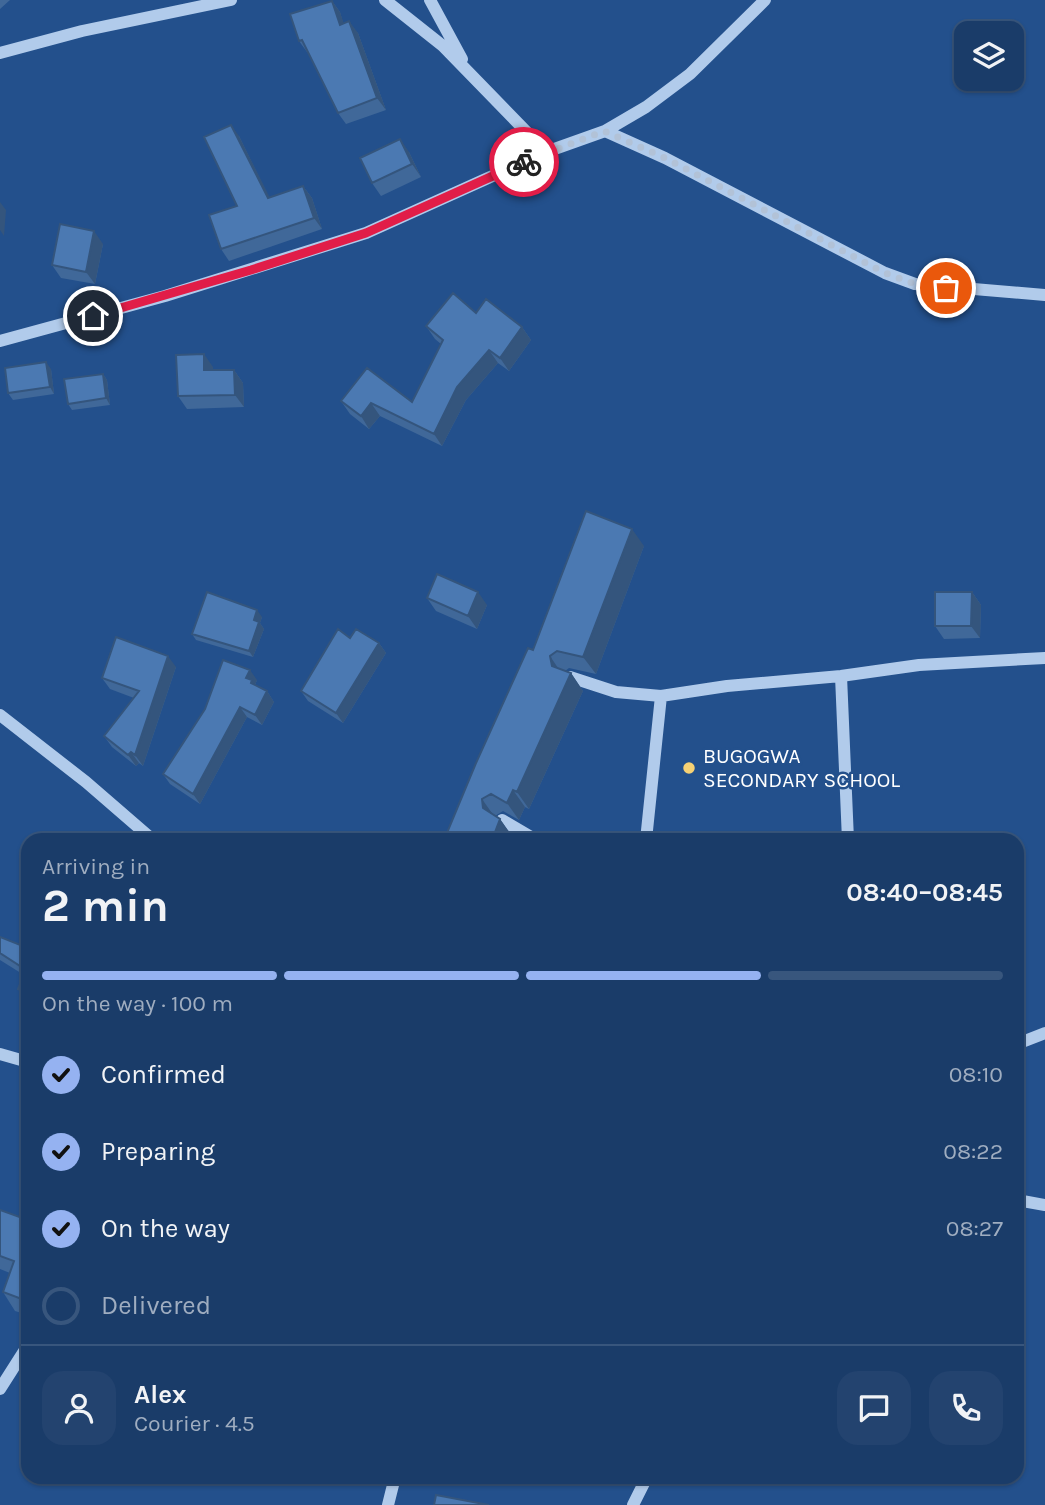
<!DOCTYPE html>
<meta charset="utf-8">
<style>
:root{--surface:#1a3c69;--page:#23436f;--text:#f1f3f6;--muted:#9fadc0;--line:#38567d;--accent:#95b2f1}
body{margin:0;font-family:Karla,sans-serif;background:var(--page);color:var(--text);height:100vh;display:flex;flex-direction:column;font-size:26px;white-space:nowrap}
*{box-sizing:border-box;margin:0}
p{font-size:23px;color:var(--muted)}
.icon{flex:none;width:38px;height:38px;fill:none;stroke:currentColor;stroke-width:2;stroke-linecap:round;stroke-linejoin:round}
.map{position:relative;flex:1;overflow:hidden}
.panel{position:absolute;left:21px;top:833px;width:1003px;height:651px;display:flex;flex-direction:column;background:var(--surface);border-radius:21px;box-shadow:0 2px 5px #0004,0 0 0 2px var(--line)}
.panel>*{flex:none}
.fabs{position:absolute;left:954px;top:21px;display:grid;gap:14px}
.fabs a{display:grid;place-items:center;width:70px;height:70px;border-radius:14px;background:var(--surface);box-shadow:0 2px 5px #0004,0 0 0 2px var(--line);font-size:35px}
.pin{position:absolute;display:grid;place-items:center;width:60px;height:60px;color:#fff;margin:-30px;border:4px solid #fff;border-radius:50%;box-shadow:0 2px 7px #0007}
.courier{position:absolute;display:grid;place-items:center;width:70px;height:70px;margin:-35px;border:5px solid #e11d48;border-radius:50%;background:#fff;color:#222;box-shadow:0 2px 9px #0007}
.headline em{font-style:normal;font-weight:700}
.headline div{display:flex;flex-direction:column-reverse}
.headline{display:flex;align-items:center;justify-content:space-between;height:119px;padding:0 21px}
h1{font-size:46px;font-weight:700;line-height:52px}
.bar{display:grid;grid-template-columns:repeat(4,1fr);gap:10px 7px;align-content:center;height:84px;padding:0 21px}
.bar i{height:9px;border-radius:5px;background:var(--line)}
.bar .active{background:var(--accent)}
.bar p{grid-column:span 4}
.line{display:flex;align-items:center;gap:18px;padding:0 21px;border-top:2px solid var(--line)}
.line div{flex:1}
.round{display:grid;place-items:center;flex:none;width:74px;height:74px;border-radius:21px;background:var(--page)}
ol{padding:0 21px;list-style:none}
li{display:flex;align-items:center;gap:21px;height:77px}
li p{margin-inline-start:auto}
li .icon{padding:7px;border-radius:50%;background:var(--accent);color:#111;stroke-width:4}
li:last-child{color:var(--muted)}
li i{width:38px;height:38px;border:4px solid var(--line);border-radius:50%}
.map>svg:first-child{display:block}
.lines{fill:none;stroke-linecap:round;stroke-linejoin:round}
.minor{stroke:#b1cbeb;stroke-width:12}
.wall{fill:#406899}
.shaded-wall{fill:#34557d}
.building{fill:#4b79b2;stroke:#34557d;stroke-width:2}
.done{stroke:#b2c2d7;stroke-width:7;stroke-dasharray:0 12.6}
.route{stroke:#e11d48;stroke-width:9}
.poi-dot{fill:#f6d174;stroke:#23508c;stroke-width:2.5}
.labels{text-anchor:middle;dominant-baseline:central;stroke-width:5;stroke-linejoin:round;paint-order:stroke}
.poi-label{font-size:21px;fill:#fff;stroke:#23508c;text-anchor:start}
</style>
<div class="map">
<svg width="1045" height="1505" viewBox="0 0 1045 1505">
<rect width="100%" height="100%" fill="#23508c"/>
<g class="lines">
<path class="minor" d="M385 0 443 46 546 152
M430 0 462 59
M0 53 82 31 231 0
M605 131 665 158 885 273 915 284 1045 295
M0 341 165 296 366 233 546 152 605 131 646 107 690 74 765 0
M841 676 848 840
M570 677 616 692 661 696 727 686 841 676 919 665 1045 658
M0 715 86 782 153 840
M502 820 536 840
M646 840 661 696
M1017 1044 1045 1033
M0 1054 28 1062
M1017 1200 1045 1205
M0 1389 28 1345
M388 1505 395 1477
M633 1505 647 1477"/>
</g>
<path class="wall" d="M0 0H10L0 9Z
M332 1 340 12 343 23 358 33 386 110 346 124 338 113 308 52H307L299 41Z
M239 136 269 198 303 186 312 198 322 229 229 261 221 249 237 206Z
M409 152 421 177 381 196 372 183Z
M103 244 95 284 61 278 52 265Z
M476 313 522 327 531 340 509 371 498 363 466 400 442 446 380 416 369 429 350 414 341 401 412 402 441 344 435 339 426 326Z
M213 367V370H234L243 383 244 407 187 409 178 396Z
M51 369 54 394 13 400 8 393Z
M103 374 107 380 110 405 72 410 68 404Z
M644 546 596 674 569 668 565 671 571 673 583 691 529 809 525 807 519 820 503 811 495 816 500 819 512 836 511 840H444L533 650Z
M972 592 981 605 980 638 944 639 935 626Z
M427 598 487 605 477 629 436 611Z
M262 617 260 623 264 629 253 657 196 640 192 634Z
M350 638 379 643 386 653 343 723 308 701 301 691Z
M176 667 143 766 139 763 136 766 112 747 104 736 134 698 110 689 102 678Z
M257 680 255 685 256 686 267 691 274 702 262 725 247 717 200 804 170 784 163 774 205 709Z
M0 937 28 948V1003L18 989 24 975 0 960Z
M0 1210 28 1220V1315L15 1311 3 1292 10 1273 0 1269Z"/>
<path class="shaded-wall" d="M332 1 340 12 348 36 340 25Z
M349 21 358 33 386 110 377 98Z
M231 125 239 136 276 210 268 198Z
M400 139 409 152 421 177 412 164Z
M303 186 312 198 322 229 314 218Z
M0 202 6 210 4 236 0 230Z
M94 231 103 244 95 284 86 272Z
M522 327 531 340 509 371 500 358Z
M489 350 498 363 466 400 442 446 434 434 457 387Z
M204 354 213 367V383L204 370Z
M46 362 51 369 54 394 50 387Z
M234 370 243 383 244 407 235 395Z
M103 374 107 380 110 405 106 398Z
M371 403 380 416 369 429 361 416Z
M632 529 644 546 596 674 583 657Z
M478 592 487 605 477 629 468 616Z
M972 592 981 605 980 638 971 626Z
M257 610 262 617 260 623 264 629 253 657 249 651 254 620Z
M379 643 386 653 343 723 336 713Z
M168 656 176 667 143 766 135 755Z
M550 656 562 674 552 666Z
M250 670 257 680 255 685 259 691 246 678Z
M571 673 583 691 529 809 517 792Z
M267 691 274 702 262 725 255 715Z
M240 707 247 717 200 804 193 794Z
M131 752 139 763 136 766 128 755Z
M513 790 525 807 519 820 507 803Z
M482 799 494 816 483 808Z
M500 819 512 836 511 840H492Z"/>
<path class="building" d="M332 1 340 25 349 21 377 98 338 113 302 40 299 41 290 14Z
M231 125 268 198 303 186 314 218 221 249 209 215 237 206 204 137Z
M400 139 412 164 372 183 360 158Z
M60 224 94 231 86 272 52 265Z
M453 293 476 313 486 299 522 327 500 358 489 350 457 387 434 434 371 403 361 416 341 401 367 368 412 402 443 340 426 326Z
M204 354V370H234L235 395 178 396 176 355Z
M46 362 50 387 8 393 5 368Z
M103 374 106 398 68 404 64 379Z
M586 511 632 529 583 657 557 651 550 656 552 666 571 673 517 792 513 790 507 803 491 794 482 799 483 808 500 819 492 840H444L476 763 528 648 533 650Z
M437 574 478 592 468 616 427 598Z
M207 592 257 610 254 620 259 622 249 651 192 634Z
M935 592H972L971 626H935Z
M338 629 350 638 356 629 379 643 336 713 301 691Z
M116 637 168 656 135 755 131 752 128 755 104 736 139 691 102 678Z
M223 660 250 670 246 678 252 680 251 683 267 691 255 715 240 707 193 794 163 774 205 709Z
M0 937 28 948V994L18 989 26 970 0 953Z
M0 1210 28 1220 27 1301 3 1292 14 1261 0 1256Z
M436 1495 489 1505H434Z"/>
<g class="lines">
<path class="done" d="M524 162 604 131 665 158 885 273 915 284 946 288"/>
<path class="route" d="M93 316 251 270 366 233 524 162"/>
</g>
<circle class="poi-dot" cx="689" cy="768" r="7"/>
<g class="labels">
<g class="poi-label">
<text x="703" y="756">BUGOGWA<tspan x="703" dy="24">SECONDARY SCHOOL</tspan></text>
</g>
</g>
</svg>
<div class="fabs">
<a><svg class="icon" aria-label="layers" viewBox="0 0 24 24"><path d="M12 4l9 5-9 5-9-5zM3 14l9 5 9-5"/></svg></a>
</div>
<div class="pin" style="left:946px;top:288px;background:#ea580c"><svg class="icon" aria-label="bag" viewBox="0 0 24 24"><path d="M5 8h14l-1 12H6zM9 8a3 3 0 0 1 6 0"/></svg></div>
<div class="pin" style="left:93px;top:316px;background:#1f2937"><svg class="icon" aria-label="home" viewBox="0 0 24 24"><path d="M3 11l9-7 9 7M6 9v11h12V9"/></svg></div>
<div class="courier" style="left:524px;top:162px"><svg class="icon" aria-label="bike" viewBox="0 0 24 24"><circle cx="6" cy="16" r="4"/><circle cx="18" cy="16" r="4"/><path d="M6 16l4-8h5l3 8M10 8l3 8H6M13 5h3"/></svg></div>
<section class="panel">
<div class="headline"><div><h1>2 min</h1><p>Arriving in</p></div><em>08:40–08:45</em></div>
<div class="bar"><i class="active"></i><i class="active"></i><i class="active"></i><i></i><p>On the way · 100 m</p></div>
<ol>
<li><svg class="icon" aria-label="check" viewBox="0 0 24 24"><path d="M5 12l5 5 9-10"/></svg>Confirmed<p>08:10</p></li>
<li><svg class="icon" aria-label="check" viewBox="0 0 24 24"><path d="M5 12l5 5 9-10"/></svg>Preparing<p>08:22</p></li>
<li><svg class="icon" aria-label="check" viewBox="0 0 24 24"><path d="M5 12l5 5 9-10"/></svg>On the way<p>08:27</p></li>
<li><i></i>Delivered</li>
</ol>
<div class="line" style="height:126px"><a class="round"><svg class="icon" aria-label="person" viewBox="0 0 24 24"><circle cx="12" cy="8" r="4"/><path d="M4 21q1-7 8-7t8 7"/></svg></a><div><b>Alex</b><p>Courier · 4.5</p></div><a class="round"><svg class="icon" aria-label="chat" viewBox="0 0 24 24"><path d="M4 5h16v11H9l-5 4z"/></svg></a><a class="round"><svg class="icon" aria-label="phone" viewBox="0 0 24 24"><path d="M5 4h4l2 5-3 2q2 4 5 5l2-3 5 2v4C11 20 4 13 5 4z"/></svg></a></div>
</section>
</div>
